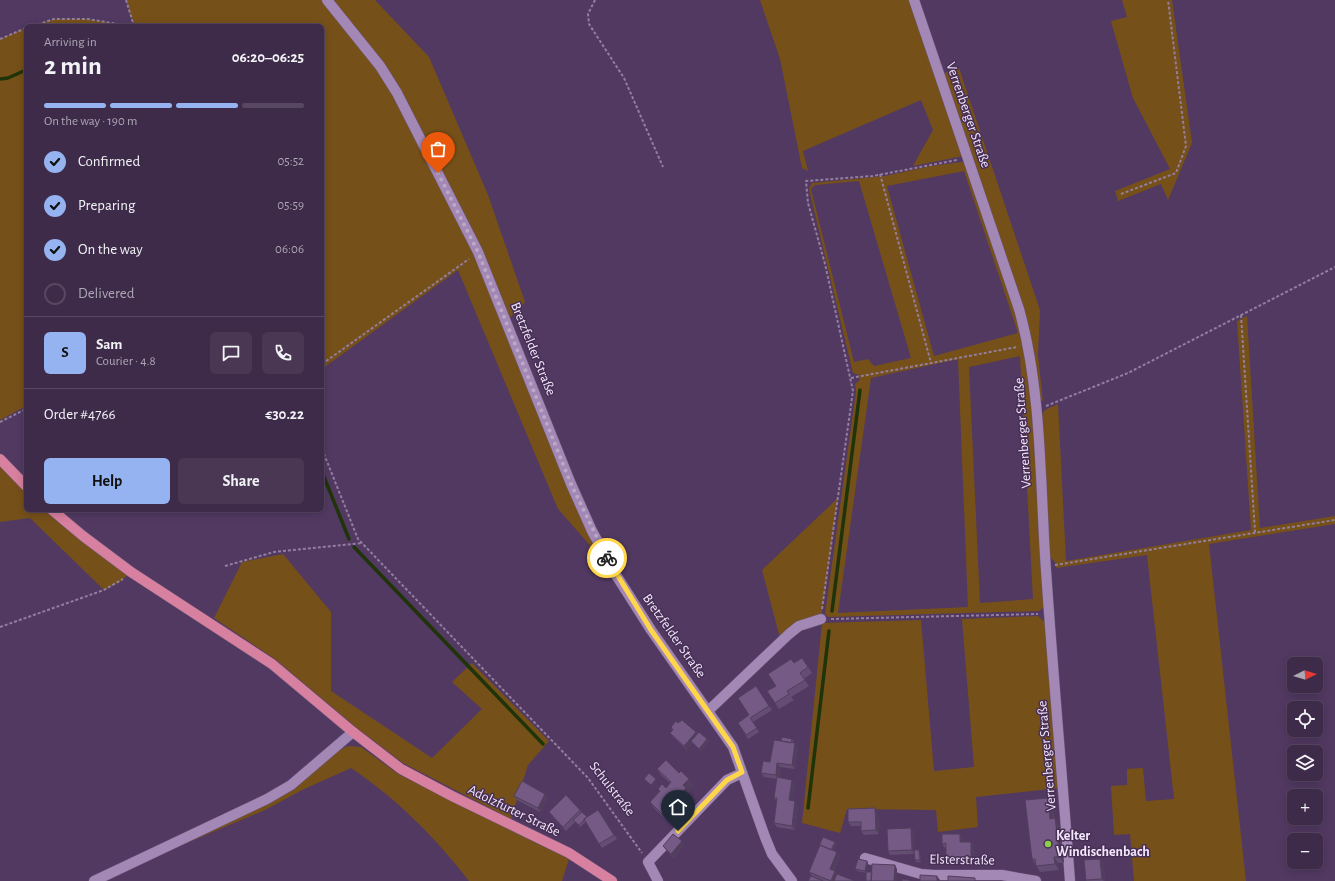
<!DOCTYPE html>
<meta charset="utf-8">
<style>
:root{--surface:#3e2b4a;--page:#493754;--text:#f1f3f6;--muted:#ada7b5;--line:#574762;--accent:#95b2f1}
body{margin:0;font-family:"Alegreya Sans",sans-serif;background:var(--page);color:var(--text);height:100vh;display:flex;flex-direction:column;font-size:15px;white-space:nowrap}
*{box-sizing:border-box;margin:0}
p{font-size:13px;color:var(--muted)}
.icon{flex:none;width:22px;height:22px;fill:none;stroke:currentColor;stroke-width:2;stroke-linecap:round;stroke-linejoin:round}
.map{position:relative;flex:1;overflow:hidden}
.panel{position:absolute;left:24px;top:24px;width:300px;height:488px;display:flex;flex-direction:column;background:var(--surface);border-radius:6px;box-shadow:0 2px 10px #0003,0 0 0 1px var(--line)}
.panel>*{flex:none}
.needle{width:26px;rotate:85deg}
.fabs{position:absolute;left:1287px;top:657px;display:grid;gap:8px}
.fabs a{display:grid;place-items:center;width:36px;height:36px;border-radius:6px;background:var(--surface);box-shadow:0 2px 10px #0003,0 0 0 1px var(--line);font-size:20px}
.pin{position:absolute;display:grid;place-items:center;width:34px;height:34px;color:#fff;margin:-41px -17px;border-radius:50% 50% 50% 0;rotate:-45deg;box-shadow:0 0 4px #0007}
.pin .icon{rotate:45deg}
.courier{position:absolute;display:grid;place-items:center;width:40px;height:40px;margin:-20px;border:3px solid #ffd54a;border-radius:50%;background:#fff;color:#222;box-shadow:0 1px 5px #0007}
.headline em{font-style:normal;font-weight:700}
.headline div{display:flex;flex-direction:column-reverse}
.headline{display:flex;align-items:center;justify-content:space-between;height:68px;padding:0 20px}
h1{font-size:26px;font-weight:700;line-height:30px}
.bar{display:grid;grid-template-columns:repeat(4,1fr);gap:6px 4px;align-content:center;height:48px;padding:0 20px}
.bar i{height:5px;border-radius:3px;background:var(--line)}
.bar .selected{background:var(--accent)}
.bar p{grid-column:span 4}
.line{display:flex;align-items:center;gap:10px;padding:0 20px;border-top:1px solid var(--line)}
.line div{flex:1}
.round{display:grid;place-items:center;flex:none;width:42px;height:42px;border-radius:6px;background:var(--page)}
ol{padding:0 20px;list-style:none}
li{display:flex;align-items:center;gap:12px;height:44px}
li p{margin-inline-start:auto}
li .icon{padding:4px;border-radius:50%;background:var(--accent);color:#111;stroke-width:4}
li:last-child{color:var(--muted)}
li i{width:22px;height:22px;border:2px solid var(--line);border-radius:50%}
.action{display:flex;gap:8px;margin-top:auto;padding:8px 20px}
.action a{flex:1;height:46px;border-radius:6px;background:var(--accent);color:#111;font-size:16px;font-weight:700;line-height:46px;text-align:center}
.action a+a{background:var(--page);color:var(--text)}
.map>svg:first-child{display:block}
.green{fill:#765019;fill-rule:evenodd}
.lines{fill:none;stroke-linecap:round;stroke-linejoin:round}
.stream{stroke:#203409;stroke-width:3.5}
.minor-casing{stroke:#6c5779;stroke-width:11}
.major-casing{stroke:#6c5779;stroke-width:11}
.path{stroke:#927e9f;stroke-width:2;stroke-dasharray:3 2;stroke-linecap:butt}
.minor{stroke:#a388b5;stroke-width:10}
.major{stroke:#d8809f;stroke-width:10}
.wall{fill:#644d72}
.shaded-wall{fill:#513f5d}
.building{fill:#745a85;stroke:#513f5d}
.done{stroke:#bbaac5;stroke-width:4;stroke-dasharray:0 7.2}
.route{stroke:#ffd54a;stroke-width:5}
.poi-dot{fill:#8cce45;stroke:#472f56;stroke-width:1.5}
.labels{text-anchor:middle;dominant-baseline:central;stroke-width:3;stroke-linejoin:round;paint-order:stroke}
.street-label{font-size:14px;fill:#f3e7fb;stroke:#472f56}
.poi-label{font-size:14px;font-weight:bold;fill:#f3e7fb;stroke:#472f56;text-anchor:start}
</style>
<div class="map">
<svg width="1335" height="881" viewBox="0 0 1335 881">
<rect width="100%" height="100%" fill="#523962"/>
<path class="green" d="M126 0H375L429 57 488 195 525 302 507 321 571 484 616 575 558 509 458 270 322 369V26H134Z
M760 0H909L963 156 913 166 933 130 921 100 803 151 808 171 802 168 780 59Z
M1122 0H1172L1192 143 1168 200 1161 184 1118 201 1115 191 1170 169 1133 98 1111 21 1127 17Z
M54 19H88L129 26H33Z
M26 28V406L0 420V39Z
M959 68 1040 310 1038 355 1043 401 1039 399 1034 350 1023 306 944 73Z
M962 162 966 164 1017 311 1026 352 1032 408 1044 607 1039 611 828 617 825 614 856 392 855 384 860 380 859 375 853 373 809 189 812 183 885 176 931 166ZM964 171 1018 333 934 356 887 186ZM859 181 911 358 874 366 868 359 854 362 811 189 815 185ZM1020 356 1033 599 980 603 969 367ZM958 359 968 607 838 613 871 378Z
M1247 316 1260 528 1335 516V524L1209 544 1246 881H1134L1130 834 1114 835 1111 786 1127 785V769L1143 768 1146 801 1174 799 1147 555 1056 568 1055 562 1050 557 1041 416 1045 410 1058 404 1066 561 1251 530 1237 321Z
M0 459 26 486V510H52L131 572 120 582 104 590 30 518 0 522Z
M838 498 821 619 781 642 762 570Z
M283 554 331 612V691L432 758 482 709 452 682 472 663 549 741 528 765 511 819 403 763 357 728 275 659 214 618 242 562Z
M1038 616 1046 623 1059 788 976 797 978 827 938 832 936 810 847 809 840 833 802 823 822 623 921 620 934 771 974 767 962 619Z
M348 746 361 747 398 774 569 859 562 881H469C436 838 396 798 351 768L302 790 265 810 144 861 267 803 337 751Z"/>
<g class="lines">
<path class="stream" d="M0 79 8 78 26 70
M322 472 349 539
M354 547 543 744
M832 611 860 390
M808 808 829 631"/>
<g class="minor-casing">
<path id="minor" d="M327 0 380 66 397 93 478 252 571 484 592 531 616 575 651 630 733 747 765 837 772 854 792 881
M914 0 1019 309C1041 388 1040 473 1045 555 1052 664 1062 772 1070 881
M708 711 789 634 799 626 821 619
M865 858 921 874 934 875H1002L1036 881
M94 881 267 799 291 785 353 732
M658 881 648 862 727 780 742 773"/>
</g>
<g class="major-casing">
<path id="major" d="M0 459 26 486
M52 510 83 536 131 572 272 664 353 732 401 769 452 796 569 853 612 881"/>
</g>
<path class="path" d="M126 0 134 26
M595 0 588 14 589 24 624 78 663 167
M33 26 54 19H88L129 26
M0 39 26 28
M880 174 931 363
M1121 194 1176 173 1186 146 1168 0
M1241 315 1255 532
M322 364 469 259
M851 378 1017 347
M1046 406 1128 373 1335 267
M0 422 26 409
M322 449 358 539 588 778 642 853
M1055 565 1335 520
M225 566 274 552 362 543
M822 609 853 391 825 264 808 203 806 181 873 176 957 160
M831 619 1038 614
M0 627 104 590 123 579"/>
<use href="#minor" class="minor"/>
<use href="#major" class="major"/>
</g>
<path class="wall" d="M802 658 812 673 804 679 809 686 791 697 794 700 779 709 775 703 776 686 794 663Z
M756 686 772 710 753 722 759 732 748 739 738 723 749 715Z
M678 723 696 732 697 734 707 739 709 741 701 751 692 743 687 750 673 737 670 733 673 730 671 727Z
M792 739 793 741V743L798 747 795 769 780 767 779 778 795 784 792 800 798 805 795 830 777 827 774 823 777 802 774 798 777 779 764 777 761 773 770 762 781 741Z
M657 769 679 773 689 779 693 785 688 791 690 794 686 799 683 796 679 801 682 806 667 821 654 808 650 802 660 792 658 789 666 788 670 783 661 775Z
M545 794 548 798 540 812 517 800 514 796Z
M1048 798 1052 804 1054 818H1055L1059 824 1064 863H1058L1059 870 1040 872 1032 859Z
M580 810 587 817 598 810 617 839 602 848 586 822 580 827 575 822 566 831 552 816 549 812Z
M878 812 879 834 864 835 861 831V826H851L848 822Z
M911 828 914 832V850H919L920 852 921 862H916L915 860 914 854 890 855 888 851Z
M963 838V842H971L973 846 974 863 949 864 946 860V848H945L942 844Z
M835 842 836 844 833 851 840 856 834 871 837 874 855 881H824L812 876 809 872 820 847 819 846Z
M684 845 674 858 666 850 663 846Z
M1100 859 1103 863 1105 881H1086V880Z
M867 861 868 863 866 872H872L897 869V881H866V873L857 871 855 869Z"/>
<path class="shaded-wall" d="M696 732 699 736 691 741 692 743 687 750 684 746Z
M707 739 709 741 701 751 699 749Z
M795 743 798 747 795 769 792 765Z
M777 763 780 767 778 779 776 775Z
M656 779 657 781 653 787 651 785Z
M689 779 693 785 688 791 690 794 686 799 681 793 683 785Z
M792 780 795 784 792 804 789 800Z
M679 790 683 796 679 801 682 806 667 821 663 815 674 796Z
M545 794 548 798 540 812 538 808Z
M1048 798 1052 804 1054 825 1050 819Z
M795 801 798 805 795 830 792 826Z
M875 808 878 812 879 834 876 830Z
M1055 818 1059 824 1064 863 1060 857Z
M911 828 914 832V854L912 850Z
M960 834 963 838V846L960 842Z
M682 841 684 845 674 858 671 854Z
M835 842 836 844 832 853 831 851Z
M971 842 973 846 974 863 971 859Z
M919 850 920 852 921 862 920 860Z
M837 852 840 856 833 873 830 869Z
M1054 857 1058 863 1059 870 1055 864Z
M1100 859 1103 863 1105 881H1104L1102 879Z
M867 861 868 863 866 873 865 871Z
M895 865 897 869V881H894Z
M835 871 838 875 835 881H831Z
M937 876 940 880V881H937Z"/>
<path class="building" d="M802 658 808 667 800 673 805 680 787 691 789 694 775 703 767 691 776 686 768 674 791 659 794 663Z
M756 686 769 706 750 718 757 728 746 735 738 723 749 715 738 698Z
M682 720 696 732 684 746 670 733 673 730 671 727 676 721 678 723Z
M699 732 707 739 699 749 691 741Z
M782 737 792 739 791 743 781 741Z
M774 740 795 743 792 765 777 763 776 775 761 773 763 761 770 762Z
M666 760 679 773 681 771 689 779 683 785 686 788 681 793 679 790 674 796 678 800 663 815 650 802 660 791 658 789 662 784 666 788 671 782 657 769Z
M649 773 656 779 651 785 644 779Z
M777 777 792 780 789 800 795 801 792 826 774 823 777 798H774Z
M522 781 545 794 538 808 514 796Z
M566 795 580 810 563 827 549 812Z
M1048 798 1050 819 1055 818 1060 857H1054L1055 864 1036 866 1035 859H1032L1025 800Z
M875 808 876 830 861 831V822H848V809Z
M598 810 614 835 599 844 584 819Z
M582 812 587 817 584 819V820L579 825 573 820Z
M911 828 912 850 888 851 887 829Z
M673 834 682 841 671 854 663 846Z
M942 834H960V842H971V859L946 860V843L942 844Z
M823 837 835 842 831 850 820 845V846H819Z
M820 845 837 852 830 869 835 871 831 881 809 872Z
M914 850H919L920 860H915Z
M858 859 867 861 865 871 855 869Z
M1100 859 1102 879 1086 880 1084 860Z
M872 864 895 865 894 881H871Z
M866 872H872L871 881H866Z
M837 874 855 881H834Z
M920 875 937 876V881H920Z
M811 876 823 881H808Z
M948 876 975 878V881H948Z
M902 879 910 880V881H902Z"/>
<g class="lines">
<path class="done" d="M438 173 478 252 571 484 607 558"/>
<path class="route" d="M607 558 651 630 733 747 742 772 727 780 678 831"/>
</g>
<circle class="poi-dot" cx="1048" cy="844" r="4"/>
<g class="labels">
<g class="street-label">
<text transform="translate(968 115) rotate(71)">Verrenberger Straße</text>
<text transform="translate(533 349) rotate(68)">Bretzfelder Straße</text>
<text transform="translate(1023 433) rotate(-94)">Verrenberger Straße</text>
<text transform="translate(674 636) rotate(55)">Bretzfelder Straße</text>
<text transform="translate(1047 756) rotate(-95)">Verrenberger Straße</text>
<text transform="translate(612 789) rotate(52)">Schulstraße</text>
<text transform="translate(514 811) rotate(26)">Adolzfurter Straße</text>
<text transform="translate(962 860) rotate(1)">Elsterstraße</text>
</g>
<g class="poi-label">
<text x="1056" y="836">Kelter<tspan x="1056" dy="16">Windischenbach</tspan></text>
</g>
</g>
</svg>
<div class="fabs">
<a><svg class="needle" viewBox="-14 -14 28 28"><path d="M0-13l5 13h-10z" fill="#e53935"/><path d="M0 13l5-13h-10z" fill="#ada7b5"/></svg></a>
<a><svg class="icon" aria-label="locate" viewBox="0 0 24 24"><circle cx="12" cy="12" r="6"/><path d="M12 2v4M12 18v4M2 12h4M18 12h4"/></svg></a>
<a><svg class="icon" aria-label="layers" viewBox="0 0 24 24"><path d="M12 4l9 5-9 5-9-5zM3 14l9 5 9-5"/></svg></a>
<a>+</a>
<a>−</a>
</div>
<div class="pin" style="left:438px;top:173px;background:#ea580c"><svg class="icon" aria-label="bag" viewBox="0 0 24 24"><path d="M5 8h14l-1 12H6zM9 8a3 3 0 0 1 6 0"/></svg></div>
<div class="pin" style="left:678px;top:831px;background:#1f2937"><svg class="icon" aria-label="home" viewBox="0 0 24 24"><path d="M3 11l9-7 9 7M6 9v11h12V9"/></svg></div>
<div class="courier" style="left:607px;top:558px"><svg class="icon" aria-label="bike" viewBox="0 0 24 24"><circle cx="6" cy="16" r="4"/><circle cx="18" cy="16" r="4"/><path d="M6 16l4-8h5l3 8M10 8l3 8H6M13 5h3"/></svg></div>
<section class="panel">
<div class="headline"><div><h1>2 min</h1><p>Arriving in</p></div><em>06:20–06:25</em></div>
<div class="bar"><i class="selected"></i><i class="selected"></i><i class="selected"></i><i></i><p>On the way · 190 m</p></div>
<ol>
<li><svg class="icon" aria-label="check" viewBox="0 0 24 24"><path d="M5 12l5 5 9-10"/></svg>Confirmed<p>05:52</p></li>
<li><svg class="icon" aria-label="check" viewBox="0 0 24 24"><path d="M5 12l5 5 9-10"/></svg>Preparing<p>05:59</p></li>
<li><svg class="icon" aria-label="check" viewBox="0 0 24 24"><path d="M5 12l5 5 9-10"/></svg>On the way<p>06:06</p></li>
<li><i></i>Delivered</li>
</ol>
<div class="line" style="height:72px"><b class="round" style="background:var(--accent);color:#111">S</b><div><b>Sam</b><p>Courier · 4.8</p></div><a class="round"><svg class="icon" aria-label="chat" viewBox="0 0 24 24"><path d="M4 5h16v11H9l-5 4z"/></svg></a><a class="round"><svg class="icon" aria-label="phone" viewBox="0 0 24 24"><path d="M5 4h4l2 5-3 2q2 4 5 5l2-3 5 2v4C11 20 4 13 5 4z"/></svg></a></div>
<div class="line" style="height:52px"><div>Order #4766</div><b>€30.22</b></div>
<div class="action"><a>Help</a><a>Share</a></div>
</section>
</div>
